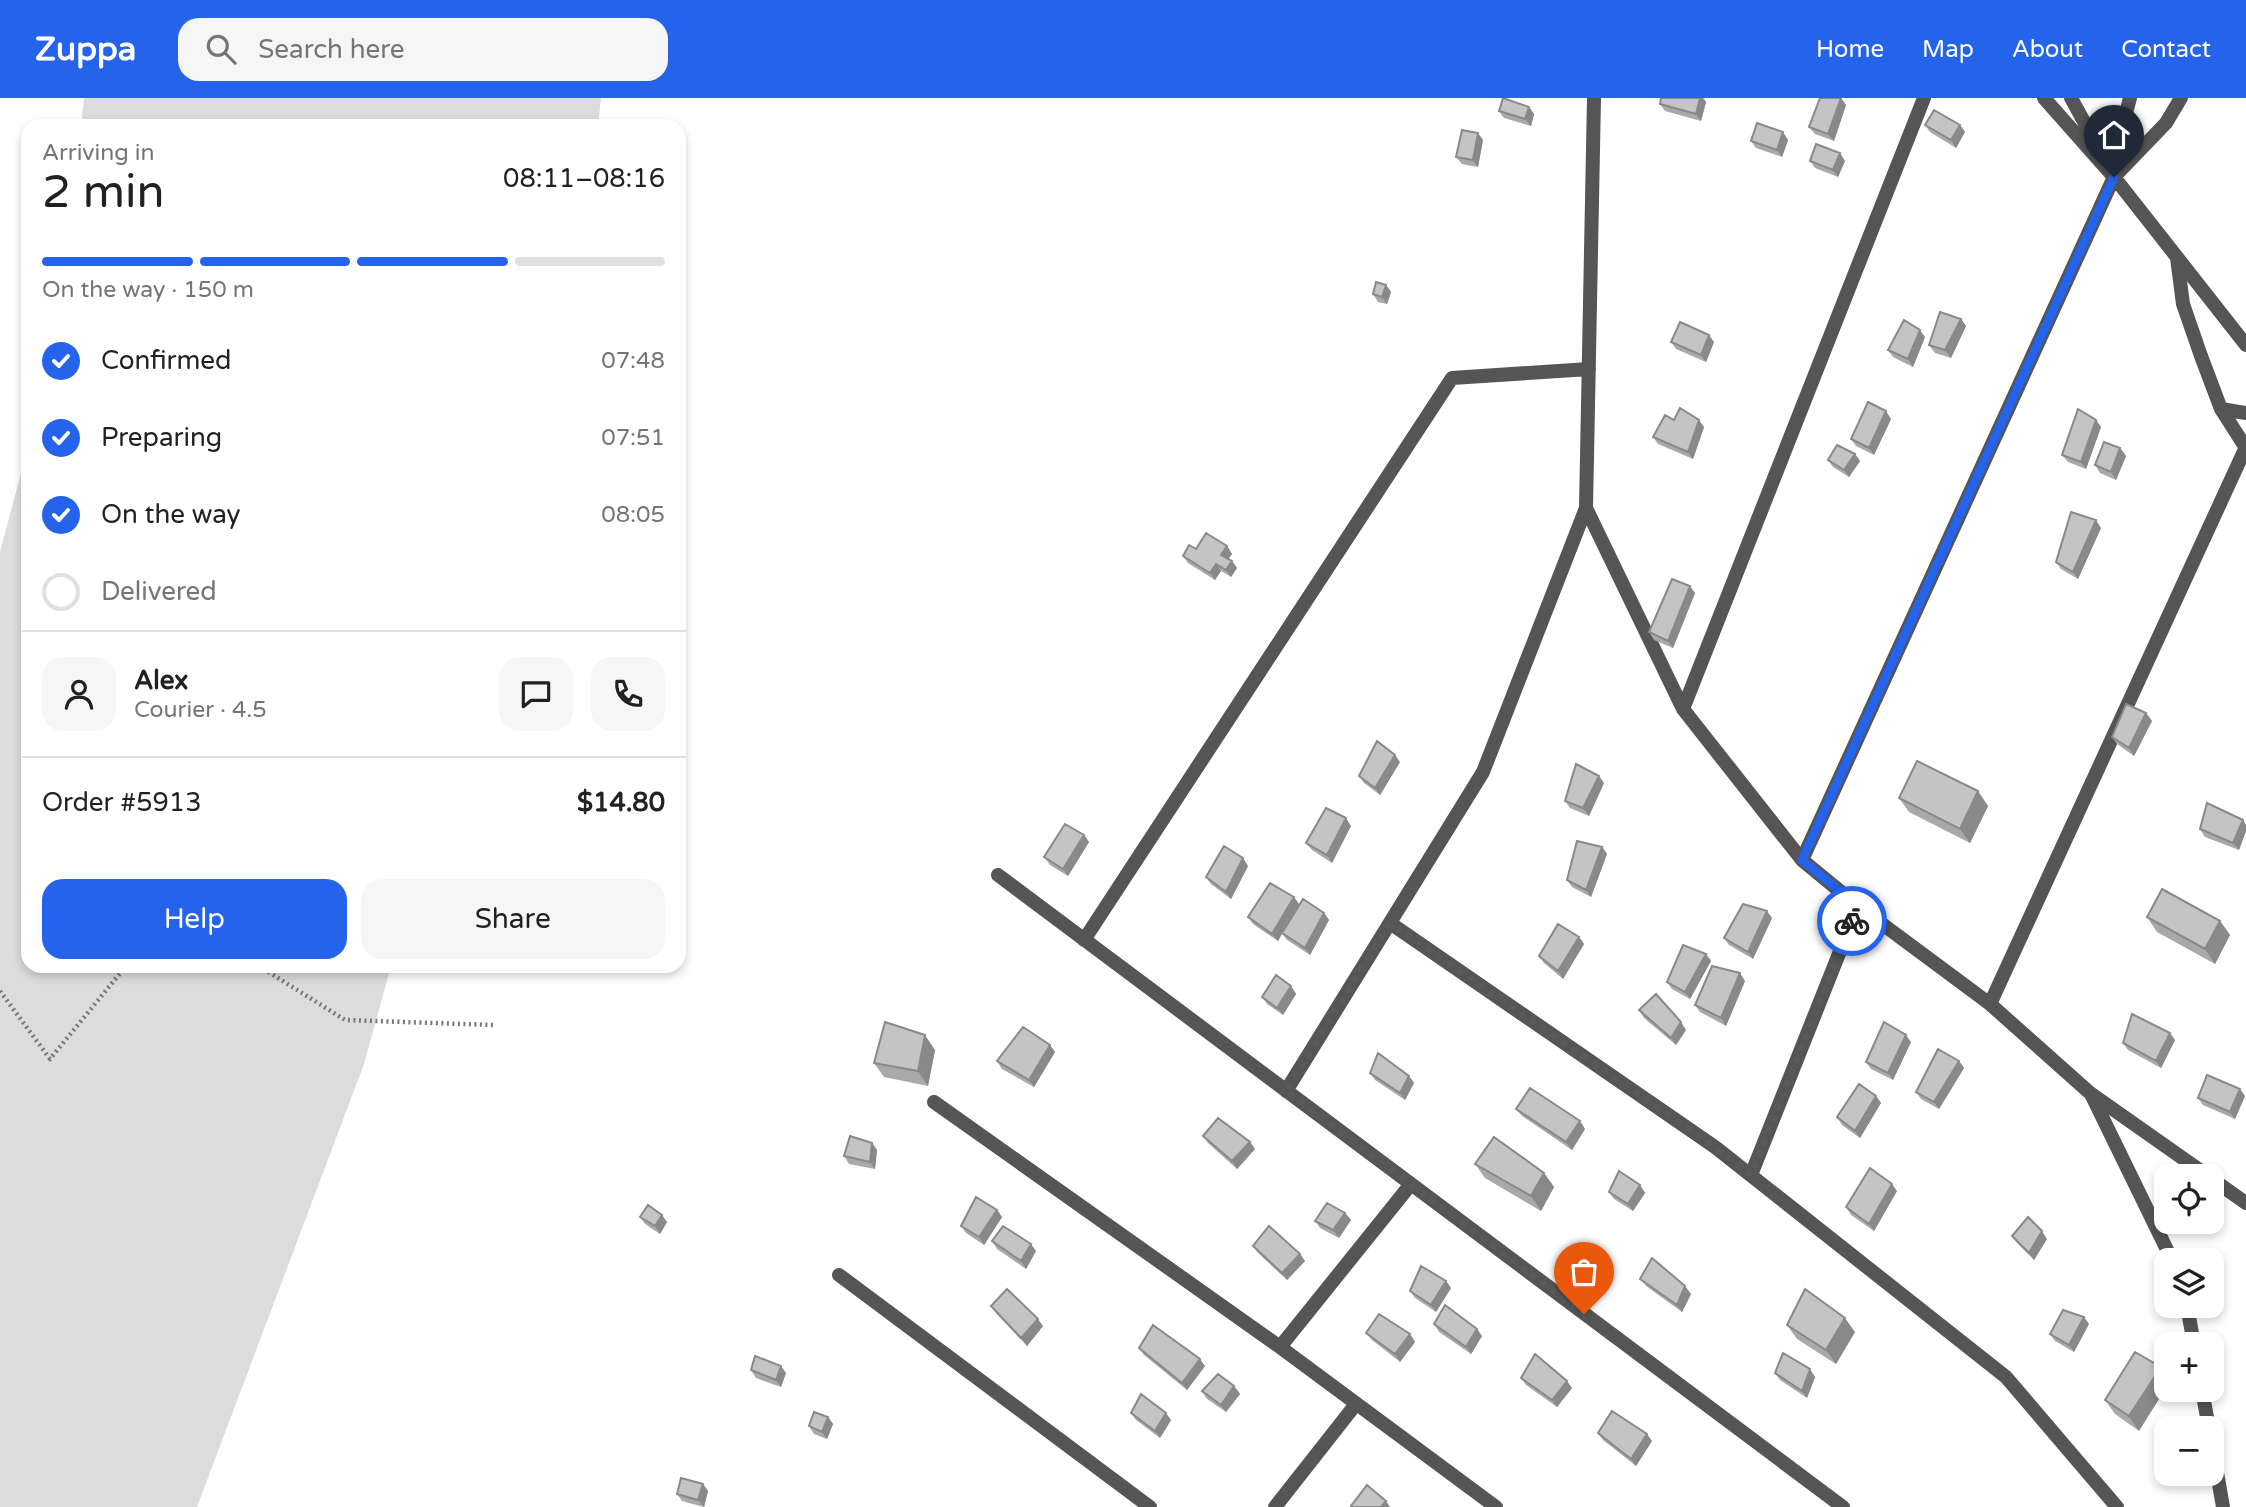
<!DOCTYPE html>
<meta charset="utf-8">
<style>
:root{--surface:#fff;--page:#f6f6f6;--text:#202124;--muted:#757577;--line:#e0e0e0;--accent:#2563eb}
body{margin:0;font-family:"Varela Round",sans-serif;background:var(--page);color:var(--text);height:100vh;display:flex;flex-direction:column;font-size:26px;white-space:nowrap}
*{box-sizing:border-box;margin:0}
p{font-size:23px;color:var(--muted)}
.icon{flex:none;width:38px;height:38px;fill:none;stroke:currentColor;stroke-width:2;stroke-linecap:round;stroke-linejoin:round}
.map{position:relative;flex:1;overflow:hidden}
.panel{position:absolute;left:21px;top:21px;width:665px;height:854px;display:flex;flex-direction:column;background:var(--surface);border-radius:21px;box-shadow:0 4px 10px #0003}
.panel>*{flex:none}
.buttons{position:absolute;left:2154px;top:1066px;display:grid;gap:14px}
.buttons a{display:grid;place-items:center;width:70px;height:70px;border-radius:14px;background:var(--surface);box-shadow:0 4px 10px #0003;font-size:35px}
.pin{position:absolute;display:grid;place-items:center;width:60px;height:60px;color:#fff;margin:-72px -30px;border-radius:50% 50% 50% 0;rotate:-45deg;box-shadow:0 0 7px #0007}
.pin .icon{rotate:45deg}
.courier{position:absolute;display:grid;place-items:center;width:70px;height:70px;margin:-35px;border:5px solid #2563eb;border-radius:50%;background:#fff;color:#222;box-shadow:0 2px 9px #0007}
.overview em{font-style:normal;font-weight:600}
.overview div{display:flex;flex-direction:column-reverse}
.overview{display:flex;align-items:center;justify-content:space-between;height:119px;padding:0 21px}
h1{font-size:46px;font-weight:600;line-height:52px}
.bar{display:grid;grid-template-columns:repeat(4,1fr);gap:10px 7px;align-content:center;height:84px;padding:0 21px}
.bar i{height:9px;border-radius:5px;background:var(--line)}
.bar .on{background:var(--accent)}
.bar p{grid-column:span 4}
.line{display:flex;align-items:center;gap:18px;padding:0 21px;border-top:2px solid var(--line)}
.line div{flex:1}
.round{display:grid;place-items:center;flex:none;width:74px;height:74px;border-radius:21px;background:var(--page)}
ol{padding:0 21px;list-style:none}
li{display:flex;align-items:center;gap:21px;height:77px}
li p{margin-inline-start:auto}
li .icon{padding:7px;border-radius:50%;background:var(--accent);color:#fff;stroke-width:4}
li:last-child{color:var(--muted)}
li i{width:38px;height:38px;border:4px solid var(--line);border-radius:50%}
.primary-button{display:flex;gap:14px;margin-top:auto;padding:14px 21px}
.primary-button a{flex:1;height:80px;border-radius:21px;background:var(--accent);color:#fff;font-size:28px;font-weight:600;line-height:80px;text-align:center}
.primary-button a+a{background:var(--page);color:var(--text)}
header{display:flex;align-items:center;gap:42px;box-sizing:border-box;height:98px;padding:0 35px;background:var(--accent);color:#fff}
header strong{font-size:33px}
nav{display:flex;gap:38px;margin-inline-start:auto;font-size:24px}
.search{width:490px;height:63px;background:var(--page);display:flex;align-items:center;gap:18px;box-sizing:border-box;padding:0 24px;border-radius:21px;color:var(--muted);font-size:26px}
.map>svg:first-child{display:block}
.green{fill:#dcdcdc}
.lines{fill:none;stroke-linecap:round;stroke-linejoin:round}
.path{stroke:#777;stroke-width:4.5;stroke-dasharray:2 3.5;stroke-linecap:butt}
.minor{stroke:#555;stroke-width:14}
.wall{fill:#a9a9a9}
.shaded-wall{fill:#898989}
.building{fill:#c4c4c4;stroke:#898989;stroke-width:2}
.done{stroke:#595959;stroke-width:7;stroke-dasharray:0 12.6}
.route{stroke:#2563eb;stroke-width:9}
</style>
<header>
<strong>Zuppa</strong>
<div class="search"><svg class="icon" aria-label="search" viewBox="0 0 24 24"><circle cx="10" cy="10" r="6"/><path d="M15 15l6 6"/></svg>Search here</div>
<nav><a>Home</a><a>Map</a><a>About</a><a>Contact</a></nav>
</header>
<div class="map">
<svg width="2246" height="1409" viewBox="0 0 2246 1409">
<rect width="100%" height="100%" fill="#fff"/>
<path class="green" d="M84 0H601L598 28H81Z
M28 349V868H391L364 966 197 1409H0V454Z"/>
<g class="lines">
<path class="path" d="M259 868 345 922 493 927
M0 893 50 961 126 868"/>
<path class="minor" d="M1594 0 1586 410 1683 611 1802 762 1858 808 1990 906 2090 995 2208 1078
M2044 0 2114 79 2246 247
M2071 0 2100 53
M2115 78 2166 25 2181 0
M2177 160 2183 206 2201 258 2221 311 2246 350
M2221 311 2246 315
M1683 611 1924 0
M1802 762 2114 79 2125 19 2130 0
M998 777 1843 1409
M1390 825 1715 1049 2006 1279 2117 1409
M1084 842 1452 280 1589 271
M1990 906 2246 349
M1286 993 1483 674 1586 410
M2091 996 2172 1162
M934 1004 1280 1249 1496 1409
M1751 1077 1858 808
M2212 1081 2246 1105
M839 1177 1150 1409
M2187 1208 2194 1246
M1280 1249 1411 1086
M2202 1292 2209 1330
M2212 1346 2223 1409
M1275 1409 1356 1306"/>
</g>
<path class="wall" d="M1661 0H1703L1706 4 1701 23 1665 13 1660 6Z
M1841 0 1846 7 1834 43 1815 36 1809 29Z
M1529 9 1534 16 1531 28 1504 20 1499 13Z
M1925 27H1960L1965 34 1956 50 1930 34Z
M1783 34 1788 42 1782 59 1756 50 1751 43Z
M1483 42 1478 69 1462 66 1456 59Z
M1810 63H1845L1838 79 1815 70Z
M1386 187 1391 194 1387 206 1378 204 1373 196Z
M1961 221 1966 228 1951 260 1935 255 1929 247Z
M1925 239 1913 269 1893 259 1888 252Z
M1671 244H1714L1706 264 1676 251Z
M1891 321 1874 357 1856 348 1851 341Z
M1674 322 1704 329 1693 361 1658 346 1653 339Z
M2096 322 2101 329 2086 371 2068 364 2062 357Z
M2120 350 2126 358 2116 382 2100 375 2095 367Z
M1855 356 1860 363 1849 379 1833 369 1828 362Z
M2101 430 2078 481 2061 471 2056 464Z
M1227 448 1232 456 1228 461 1232 463 1237 470 1231 479 1221 473 1215 482 1188 465 1183 458 1196 451Z
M1695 495 1673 550 1654 542 1649 534Z
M2146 615 2152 623 2134 658 2117 646 2112 639Z
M1400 664 1380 697 1364 685 1359 678Z
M1604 685 1589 718 1570 710 1565 703Z
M1899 700 1988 708 1970 745 1909 714Z
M2243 722 2246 727V733L2239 752 2205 739 2200 731Z
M1351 728 1332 765 1312 752 1306 745Z
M1084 737 1089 744 1068 778 1050 767 1044 759Z
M1602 749 1607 756 1591 799 1572 789 1567 782Z
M1248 768 1231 801 1211 786 1206 779Z
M1299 806 1288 825 1324 815 1329 822 1310 857 1287 842 1282 835 1278 843 1253 826 1248 819Z
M2147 819 2220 823 2230 837 2215 866 2157 834Z
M1772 820 1753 861 1729 847 1724 840Z
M1579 839 1584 846 1563 881 1544 865 1539 858Z
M1706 856 1711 863 1690 901 1672 891 1667 884Z
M1745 883 1726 928 1700 914 1695 907Z
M1291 888 1296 896 1283 917 1267 906 1262 899Z
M1639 912 1686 932 1676 947 1644 920Z
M2175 942 2161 970 2128 952 2123 945Z
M1911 944 1893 982 1871 971 1866 964Z
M1050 947 1055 954 1034 989 1002 971 997 963Z
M935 952 928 988 884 979 874 965Z
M1959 963 1964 970 1939 1011 1921 1001 1916 994Z
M1370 975 1409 978 1414 985 1405 1002 1375 982Z
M1876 998 1881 1005 1860 1040 1842 1027 1837 1019Z
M2245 998 2235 1021 2203 1007 2198 1000Z
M1516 1011 1585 1031 1572 1052 1522 1018Z
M1203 1038 1250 1044 1255 1051 1237 1071 1208 1045Z
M872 1045 877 1052 875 1071 849 1066 844 1058Z
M1475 1066 1544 1075 1554 1089 1541 1113 1485 1080Z
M1640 1087 1645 1095 1633 1113 1614 1101 1609 1094Z
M1897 1093 1874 1133 1851 1117 1846 1109Z
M997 1112 1002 1119 984 1147 966 1135 961 1128Z
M1345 1115 1351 1122 1339 1140 1320 1130 1315 1123Z
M640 1119 667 1124 660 1136 645 1126Z
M2012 1138 2047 1141 2034 1162 2017 1145Z
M992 1143 1036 1153 1026 1171 997 1151Z
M1253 1148 1300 1156 1305 1163 1287 1182 1258 1155Z
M1640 1181 1691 1196 1682 1214 1646 1188Z
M1446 1183 1451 1190 1436 1214 1415 1200 1410 1193Z
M991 1208 1043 1228 1027 1248 996 1215Z
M1434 1226 1482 1238 1471 1256 1439 1234Z
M2089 1226 2074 1254 2055 1243 2050 1236Z
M1787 1227 1855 1234 1836 1266 1797 1241Z
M1366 1235 1410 1236 1415 1244 1400 1264 1372 1242Z
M1139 1250 1205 1268 1187 1292 1144 1257Z
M2135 1254 2139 1333 2115 1316 2105 1302Z
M751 1272 786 1275 781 1289 756 1280Z
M1775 1275 1815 1279 1807 1300 1780 1282Z
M1521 1280 1572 1290 1557 1309 1526 1287Z
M1234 1288 1240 1296 1226 1314 1207 1301 1202 1293Z
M1131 1315 1171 1322 1160 1340 1136 1322Z
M828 1319 833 1326 827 1341 814 1336 809 1328Z
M1598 1335 1652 1343 1636 1368 1603 1342Z
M703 1386 708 1393 704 1409 682 1403 677 1396Z"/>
<path class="shaded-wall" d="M1700 0H1703L1706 4 1701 23 1696 16Z
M1841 0 1846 7 1834 43 1828 36Z
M1529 9 1534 16 1531 28 1525 21Z
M1960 27 1965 34 1956 50 1951 42Z
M1783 34 1788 42 1782 59 1777 52Z
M1478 35 1483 42 1478 69 1473 62Z
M1840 55 1845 63 1838 79 1833 72Z
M1386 187 1391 194 1387 206 1382 199Z
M1961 221 1966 228 1951 260 1945 252Z
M1920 232 1925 239 1913 269 1908 261Z
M1709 237 1714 244 1706 264 1701 257Z
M1886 313 1891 321 1874 357 1869 350Z
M1699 322 1704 329 1693 361 1688 354Z
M2096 322 2101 329 2086 371 2081 364Z
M2120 350 2126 358 2116 382 2111 374Z
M1855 356 1860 363 1849 379 1844 372Z
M2096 422 2101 430 2078 481 2073 474Z
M1227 448 1232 456 1226 464 1221 457Z
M1232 463 1237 470 1231 479 1226 472Z
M1216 466 1221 473 1215 482 1210 475Z
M1690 488 1695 495 1673 550 1668 543Z
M2146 615 2152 623 2134 658 2129 650Z
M1395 657 1400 664 1380 697 1375 690Z
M1599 678 1604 685 1589 718 1583 710Z
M1978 693 1988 708 1970 745 1960 731Z
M1346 720 1351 728 1332 765 1327 757Z
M2243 722 2246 727V733L2239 752 2233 745Z
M1084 737 1089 744 1068 778 1063 771Z
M1602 749 1607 756 1591 799 1586 792Z
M1243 760 1248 768 1231 801 1226 794Z
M1294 799 1299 806 1278 843 1272 836Z
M1767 813 1772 820 1753 861 1748 854Z
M1324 815 1329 822 1310 857 1305 850Z
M2220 823 2230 837 2215 866 2205 851Z
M1579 839 1584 846 1563 881 1558 873Z
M1706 856 1711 863 1690 901 1685 894Z
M1740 875 1745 883 1726 928 1721 920Z
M1291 888 1296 896 1283 917 1277 910Z
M1681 924 1686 932 1676 947 1671 940Z
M2170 935 2175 942 2161 970 2156 963Z
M925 937 935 952 928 988 918 973Z
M1906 937 1911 944 1893 982 1888 975Z
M1050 947 1055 954 1034 989 1029 982Z
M1959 963 1964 970 1939 1011 1934 1004Z
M1409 978 1414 985 1405 1002 1400 995Z
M2240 991 2245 998 2235 1021 2230 1014Z
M1876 998 1881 1005 1860 1040 1855 1033Z
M1580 1023 1585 1031 1572 1052 1566 1044Z
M1250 1044 1255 1051 1237 1071 1232 1063Z
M872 1045 877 1052 875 1071 870 1064Z
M1544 1075 1554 1089 1541 1113 1531 1098Z
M1892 1086 1897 1093 1874 1133 1869 1126Z
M1640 1087 1645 1095 1633 1113 1628 1106Z
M997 1112 1002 1119 984 1147 979 1139Z
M1345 1115 1351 1122 1339 1140 1333 1132Z
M662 1117 667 1124 660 1136 655 1128Z
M2042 1133 2047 1141 2034 1162 2029 1155Z
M1031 1146 1036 1153 1026 1171 1021 1163Z
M1300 1156 1305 1163 1287 1182 1282 1175Z
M1446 1183 1451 1190 1436 1214 1431 1207Z
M1685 1188 1691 1196 1682 1214 1677 1207Z
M2084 1219 2089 1226 2074 1254 2069 1247Z
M1845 1220 1855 1234 1836 1266 1826 1252Z
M1038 1221 1043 1228 1027 1248 1021 1240Z
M1477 1231 1482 1238 1471 1256 1466 1249Z
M1410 1236 1415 1244 1400 1264 1395 1256Z
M1200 1261 1205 1268 1187 1292 1182 1285Z
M781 1268 786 1275 781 1289 776 1282Z
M2161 1269 2166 1277V1290L2139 1333 2129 1318Z
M1810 1271 1815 1279 1807 1300 1802 1293Z
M1567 1283 1572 1290 1557 1309 1552 1302Z
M1234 1288 1240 1296 1226 1314 1221 1307Z
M1166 1315 1171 1322 1160 1340 1155 1333Z
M828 1319 833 1326 827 1341 822 1334Z
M1647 1336 1652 1343 1636 1368 1631 1361Z
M703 1386 708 1393 704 1409 698 1402Z
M1386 1403 1390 1409H1381Z"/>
<path class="building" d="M1503 0 1529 9 1525 21 1499 13Z
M1661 0H1700L1696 16 1660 6Z
M1820 0H1841L1828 36 1809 29Z
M1934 12 1960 27 1951 42 1925 27Z
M1757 25 1783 34 1777 52 1751 43Z
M1462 32 1478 35 1473 62 1456 59Z
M1816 46 1840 55 1833 72 1810 63Z
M1376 184 1386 187 1382 199 1373 196Z
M1940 214 1961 221 1945 252 1929 247Z
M1904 222 1920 232 1908 261 1888 252Z
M1680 224 1709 237 1701 257 1671 244Z
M1868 304 1886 313 1869 350 1851 341Z
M1680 310 1699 322 1688 354 1653 339 1665 317 1674 322Z
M2078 311 2096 322 2081 364 2062 357Z
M2104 344 2120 350 2111 374 2095 367Z
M1837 347 1855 356 1844 372 1828 362Z
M2071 414 2096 422 2073 474 2056 464Z
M1206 435 1227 448 1221 457 1232 463 1226 472 1216 466 1210 475 1183 458 1189 447 1196 451Z
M1672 481 1690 488 1668 543 1649 534Z
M2126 606 2146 615 2129 650 2112 639Z
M1377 643 1395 657 1375 690 1359 678Z
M1917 663 1978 693 1960 731 1899 700Z
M1576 666 1599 678 1583 710 1565 703Z
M2207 705 2243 722 2233 745 2200 731Z
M1326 710 1346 720 1327 757 1306 745Z
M1065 726 1084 737 1063 771 1044 759Z
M1577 743 1602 749 1586 792 1567 782Z
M1224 748 1243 760 1226 794 1206 779Z
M1270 785 1294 799 1272 836 1248 819Z
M2162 791 2220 823 2205 851 2147 819Z
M1303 801 1324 815 1305 850 1282 835Z
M1743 806 1767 813 1748 854 1724 840Z
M1558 826 1579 839 1558 873 1539 858Z
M1683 847 1706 856 1685 894 1667 884Z
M1712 868 1740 875 1721 920 1695 907Z
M1276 877 1291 888 1277 910 1262 899Z
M1656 896 1681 924 1671 940 1639 912Z
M2132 916 2170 935 2156 963 2123 945Z
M885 924 925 937 918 973 874 965Z
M1884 924 1906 937 1888 975 1866 964Z
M1023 929 1050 947 1029 982 997 963Z
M1938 951 1959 963 1934 1004 1916 994Z
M1378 955 1409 978 1400 995 1370 975Z
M2207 977 2240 991 2230 1014 2198 1000Z
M1859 986 1876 998 1855 1033 1837 1019Z
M1530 990 1580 1023 1566 1044 1516 1011Z
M1218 1020 1250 1044 1232 1063 1203 1038Z
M850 1038 872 1045 870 1064 844 1058Z
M1494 1039 1544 1075 1531 1098 1475 1066Z
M1870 1070 1892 1086 1869 1126 1846 1109Z
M1619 1073 1640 1087 1628 1106 1609 1094Z
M976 1099 997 1112 979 1139 961 1128Z
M1327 1105 1345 1115 1333 1132 1315 1123Z
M648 1107 662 1117 655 1128 640 1119Z
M2028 1119 2042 1133 2029 1155 2012 1138Z
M1003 1128 1031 1146 1021 1163 992 1143Z
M1269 1128 1300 1156 1282 1175 1253 1148Z
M1652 1160 1685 1188 1677 1207 1640 1181Z
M1421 1168 1446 1183 1431 1207 1410 1193Z
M1007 1191 1038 1221 1021 1240 991 1208Z
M1805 1191 1845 1220 1826 1252 1787 1227Z
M1445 1207 1477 1231 1466 1249 1434 1226Z
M2063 1212 2084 1219 2069 1247 2050 1236Z
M1379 1216 1410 1236 1395 1256 1366 1235Z
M1153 1227 1200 1261 1182 1285 1139 1250Z
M2135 1254 2161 1269 2129 1318 2105 1302Z
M1783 1255 1810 1271 1802 1293 1775 1275Z
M1535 1256 1567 1283 1552 1302 1521 1280Z
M755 1258 781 1268 776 1282 751 1272Z
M1218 1276 1234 1288 1221 1307 1202 1293Z
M1141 1296 1166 1315 1155 1333 1131 1315Z
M1612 1313 1647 1336 1631 1361 1598 1335Z
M814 1314 828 1319 822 1334 809 1328Z
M681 1380 703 1386 698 1402 677 1396Z
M1367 1387 1386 1403 1381 1409H1352L1351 1408Z"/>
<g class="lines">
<path class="done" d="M1584 1216 1286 993 1390 825 1715 1049 1751 1077 1852 823"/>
<path class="route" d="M1852 823 1858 808 1802 762 2114 79"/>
</g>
</svg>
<div class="buttons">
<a><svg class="icon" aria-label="locate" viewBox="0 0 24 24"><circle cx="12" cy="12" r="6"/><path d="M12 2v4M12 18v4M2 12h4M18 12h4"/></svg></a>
<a><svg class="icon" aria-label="layers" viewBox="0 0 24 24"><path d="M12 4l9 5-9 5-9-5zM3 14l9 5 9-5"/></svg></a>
<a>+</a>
<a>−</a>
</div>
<div class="pin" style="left:1584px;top:1216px;background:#ea580c"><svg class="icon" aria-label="bag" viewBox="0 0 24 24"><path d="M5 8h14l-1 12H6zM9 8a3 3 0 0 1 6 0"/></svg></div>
<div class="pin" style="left:2114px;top:79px;background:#1f2937"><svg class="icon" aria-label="home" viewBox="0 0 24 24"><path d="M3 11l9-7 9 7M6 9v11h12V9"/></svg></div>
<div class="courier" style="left:1852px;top:823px"><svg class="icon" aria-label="bike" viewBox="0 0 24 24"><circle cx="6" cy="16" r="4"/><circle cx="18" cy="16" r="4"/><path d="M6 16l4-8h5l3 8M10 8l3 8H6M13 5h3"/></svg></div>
<section class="panel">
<div class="overview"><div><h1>2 min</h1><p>Arriving in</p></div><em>08:11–08:16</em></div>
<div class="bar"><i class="on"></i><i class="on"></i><i class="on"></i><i></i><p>On the way · 150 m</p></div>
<ol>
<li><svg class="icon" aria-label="check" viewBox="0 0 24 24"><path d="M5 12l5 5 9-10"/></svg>Confirmed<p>07:48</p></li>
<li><svg class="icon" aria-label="check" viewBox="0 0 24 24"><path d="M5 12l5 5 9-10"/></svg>Preparing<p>07:51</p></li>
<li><svg class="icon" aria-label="check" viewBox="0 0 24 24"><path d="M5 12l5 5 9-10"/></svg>On the way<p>08:05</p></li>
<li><i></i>Delivered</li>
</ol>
<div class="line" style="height:126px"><a class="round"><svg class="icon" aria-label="person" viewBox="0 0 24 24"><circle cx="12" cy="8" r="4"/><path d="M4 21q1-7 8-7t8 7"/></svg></a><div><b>Alex</b><p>Courier · 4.5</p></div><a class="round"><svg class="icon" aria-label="chat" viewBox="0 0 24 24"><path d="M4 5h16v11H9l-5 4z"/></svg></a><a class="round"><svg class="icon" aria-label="phone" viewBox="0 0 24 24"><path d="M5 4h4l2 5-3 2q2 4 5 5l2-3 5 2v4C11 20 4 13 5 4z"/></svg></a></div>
<div class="line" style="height:91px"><div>Order #5913</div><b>$14.80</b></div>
<div class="primary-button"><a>Help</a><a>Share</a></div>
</section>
</div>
